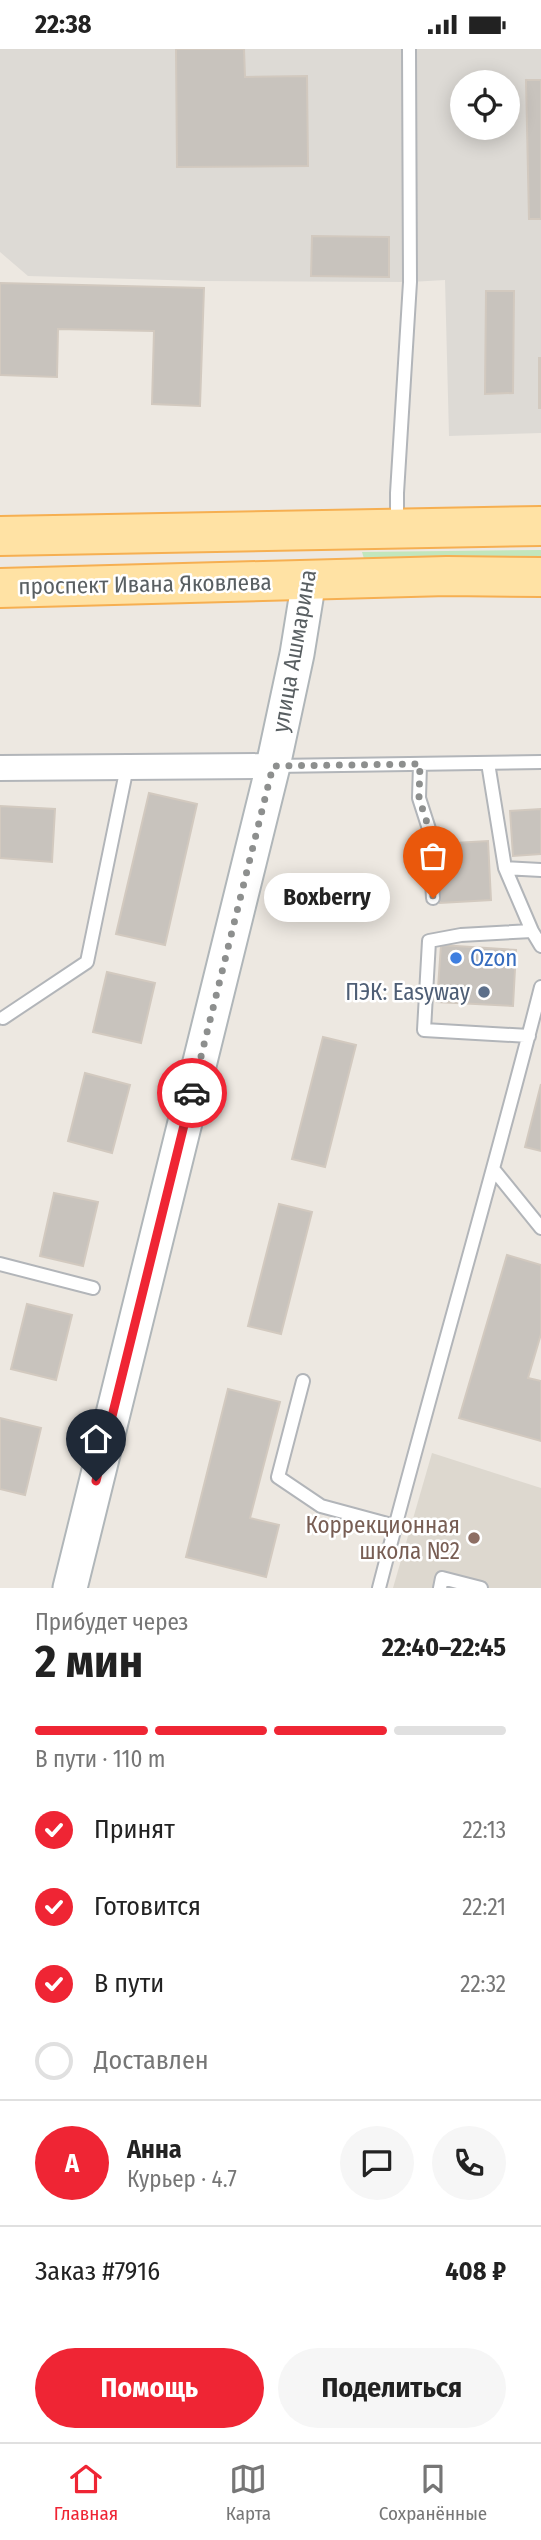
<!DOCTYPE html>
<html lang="ru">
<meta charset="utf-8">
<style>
:root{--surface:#fff;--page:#f6f6f6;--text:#222;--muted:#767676;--line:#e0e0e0;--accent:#ef2534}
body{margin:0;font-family:"Fira Sans Condensed",sans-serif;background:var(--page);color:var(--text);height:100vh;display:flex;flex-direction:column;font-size:26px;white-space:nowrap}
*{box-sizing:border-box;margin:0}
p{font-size:23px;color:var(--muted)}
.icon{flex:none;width:38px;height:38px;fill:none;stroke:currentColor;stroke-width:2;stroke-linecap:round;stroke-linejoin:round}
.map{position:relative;height:1539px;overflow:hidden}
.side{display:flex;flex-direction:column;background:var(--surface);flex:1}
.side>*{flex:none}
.fabs{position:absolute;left:450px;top:21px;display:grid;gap:14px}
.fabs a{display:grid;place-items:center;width:70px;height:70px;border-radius:50%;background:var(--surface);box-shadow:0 4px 18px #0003;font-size:35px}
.pin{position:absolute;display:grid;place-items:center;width:60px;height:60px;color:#fff;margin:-72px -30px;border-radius:50% 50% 50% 0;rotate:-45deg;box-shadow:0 0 7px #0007}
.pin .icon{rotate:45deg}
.courier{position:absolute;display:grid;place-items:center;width:70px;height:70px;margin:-35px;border:5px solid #ef2534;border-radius:50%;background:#fff;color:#222;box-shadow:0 2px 9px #0007}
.bubble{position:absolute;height:49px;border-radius:24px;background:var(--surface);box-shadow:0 4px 18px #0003;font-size:23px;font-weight:700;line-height:49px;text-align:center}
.headline em{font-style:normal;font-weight:700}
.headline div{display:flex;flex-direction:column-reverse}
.headline{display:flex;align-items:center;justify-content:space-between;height:119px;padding:0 35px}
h1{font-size:46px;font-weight:700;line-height:52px}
.bar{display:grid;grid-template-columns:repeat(4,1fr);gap:10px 7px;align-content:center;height:84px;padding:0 35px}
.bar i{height:9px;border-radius:5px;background:var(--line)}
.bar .selected{background:var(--accent)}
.bar p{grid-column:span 4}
.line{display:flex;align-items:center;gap:18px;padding:0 35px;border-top:2px solid var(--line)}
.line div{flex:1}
.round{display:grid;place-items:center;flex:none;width:74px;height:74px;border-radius:37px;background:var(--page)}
ol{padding:0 35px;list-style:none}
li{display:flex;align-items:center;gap:21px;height:77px}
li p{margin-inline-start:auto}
li .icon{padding:7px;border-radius:50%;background:var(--accent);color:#fff;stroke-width:4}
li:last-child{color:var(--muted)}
li i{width:38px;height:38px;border:4px solid var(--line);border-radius:50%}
.button{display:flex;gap:14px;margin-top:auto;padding:14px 35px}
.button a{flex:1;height:80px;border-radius:42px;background:var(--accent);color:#fff;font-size:28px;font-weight:700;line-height:80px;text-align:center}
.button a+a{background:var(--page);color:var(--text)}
.status{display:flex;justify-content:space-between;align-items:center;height:49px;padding:0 35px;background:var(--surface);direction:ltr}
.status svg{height:19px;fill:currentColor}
.tab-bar{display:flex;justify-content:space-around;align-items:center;height:98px;border-top:2px solid var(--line);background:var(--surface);font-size:19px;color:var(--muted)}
.tab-bar a{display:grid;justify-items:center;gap:4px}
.tab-bar .selected{color:var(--accent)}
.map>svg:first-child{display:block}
.industrial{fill:#dddad5;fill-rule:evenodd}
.education{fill:#ddd8cf}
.green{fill:#c2e6bc}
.building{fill:#c8c3bd;stroke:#d2c9bf;stroke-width:2}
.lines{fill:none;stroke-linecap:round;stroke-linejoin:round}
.lane-casing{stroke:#b2b5b9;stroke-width:16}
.street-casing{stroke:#b2b5b9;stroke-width:28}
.secondary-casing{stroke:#b0b6b9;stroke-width:37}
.primary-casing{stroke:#f6af51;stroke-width:42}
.lane{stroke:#fff;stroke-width:12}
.street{stroke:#fff;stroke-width:24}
.secondary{stroke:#fff;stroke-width:33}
.primary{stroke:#ffe2a4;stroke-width:38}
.done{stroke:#8d8f8e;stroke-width:7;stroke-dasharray:0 12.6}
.route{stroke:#ef2534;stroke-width:9}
.shop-dot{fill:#3f7fe0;stroke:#fff;stroke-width:2.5}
.service-dot{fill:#5c6f8a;stroke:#fff;stroke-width:2.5}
.education-dot{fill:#8d6e63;stroke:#fff;stroke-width:2.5}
.labels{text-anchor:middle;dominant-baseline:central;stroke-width:5;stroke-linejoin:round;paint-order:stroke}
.street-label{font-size:23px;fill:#595f62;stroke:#fff}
.shop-label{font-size:23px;fill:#366cbe;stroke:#fff;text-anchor:start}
.service-label{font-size:23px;fill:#4e5e75;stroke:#fff;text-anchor:end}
.education-label{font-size:23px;fill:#785e54;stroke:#fff;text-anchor:end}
</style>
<div class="status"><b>22:38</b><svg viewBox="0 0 49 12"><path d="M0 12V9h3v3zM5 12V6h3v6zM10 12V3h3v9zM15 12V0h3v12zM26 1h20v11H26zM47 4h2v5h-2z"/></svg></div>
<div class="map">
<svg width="541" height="1539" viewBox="0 0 541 1539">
<rect width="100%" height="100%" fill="#ede8e1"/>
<path class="industrial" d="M0 0H541V384L449 387 445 231 410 233 203 232 28 227 0 203ZM462 33H508V79H462Z"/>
<path class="education" d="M432 1404 541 1439V1539H393Z"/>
<path class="green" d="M541 501V511L365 513 362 503Z"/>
<path class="building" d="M176 0H244L245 28 307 27 308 117 177 118Z
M526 31H541V170H529Z
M312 187 389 188V228L311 227Z
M0 234 204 239 200 357 152 355 154 282 58 280 57 328 0 326Z
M486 242H514L513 344 485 345Z
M539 309H541V359H539Z
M149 744 197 755 165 896 116 885Z
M0 757 55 760 52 813 0 809Z
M541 760V805L513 807 510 762Z
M488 792 491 851 440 854 437 795Z
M441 896 516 901 513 957 437 953Z
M107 923 155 934 141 994 93 983Z
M323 988 356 996 325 1118 292 1110Z
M85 1024 130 1036 112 1104 68 1092Z
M541 1035V1102L525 1098Z
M54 1144 98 1153 83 1217 40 1207Z
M279 1155 312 1163 281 1285 248 1277Z
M507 1206 541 1216V1285L528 1329 541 1332V1392L459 1369Z
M27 1255 72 1266 56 1331 11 1320Z
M228 1340 280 1353 250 1469 279 1476 266 1528 186 1508Z
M0 1369 41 1379 25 1446 0 1440Z"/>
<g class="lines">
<g class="lane-casing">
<path id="lane" d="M397 475V444L410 233 409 0
M488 714 505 819 532 882 541 897
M420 715 419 749 429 780 433 849
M275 717 541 713
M505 819 541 821
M3 969 87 913 127 718
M529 987 424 981 429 892 461 886 532 882
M494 1121 541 1179
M0 1215 93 1239
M303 1332 278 1428 321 1457 395 1477
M379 1539C431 1338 490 1139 541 938
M440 1539 442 1529 481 1539"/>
</g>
<g class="street-casing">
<path id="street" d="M0 719 273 717"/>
</g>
<g class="secondary-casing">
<path id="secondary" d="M70 1539 273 717 297 605 309 531"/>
</g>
<g class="primary-casing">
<path id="primary" d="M0 487 541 477
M0 539 447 527 541 528"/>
</g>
<use href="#lane" class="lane"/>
<use href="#street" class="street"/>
<use href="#secondary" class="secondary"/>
<use href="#primary" class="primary"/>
</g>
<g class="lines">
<path class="done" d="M192 1044 273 717 420 715 419 749 429 780 433 849"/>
<path class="route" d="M96 1432 192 1044"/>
</g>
<circle class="shop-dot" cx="456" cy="909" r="7"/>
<circle class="service-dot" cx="484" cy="943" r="7"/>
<circle class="education-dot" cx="474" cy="1489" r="7"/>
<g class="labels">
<g class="street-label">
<text transform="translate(145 535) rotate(-1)">проспект Ивана Яковлева</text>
<text transform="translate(294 602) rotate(-80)">улица Ашмарина</text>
</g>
<g class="shop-label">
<text x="470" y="909">Ozon</text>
</g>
<g class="service-label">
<text x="470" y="943">ПЭК: Easyway</text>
</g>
<g class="education-label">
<text x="460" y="1476">Коррекционная<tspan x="460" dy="26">школа №2</tspan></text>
</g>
</g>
</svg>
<div class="fabs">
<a><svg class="icon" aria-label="locate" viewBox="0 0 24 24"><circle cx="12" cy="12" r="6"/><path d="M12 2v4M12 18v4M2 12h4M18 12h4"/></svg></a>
</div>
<div class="pin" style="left:433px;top:849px;background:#ea580c"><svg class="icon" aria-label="bag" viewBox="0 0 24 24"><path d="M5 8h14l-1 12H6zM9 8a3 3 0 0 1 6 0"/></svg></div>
<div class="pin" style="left:96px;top:1432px;background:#1f2937"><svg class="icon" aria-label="home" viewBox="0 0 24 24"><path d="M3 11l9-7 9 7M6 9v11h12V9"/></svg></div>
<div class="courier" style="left:192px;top:1044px"><svg class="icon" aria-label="car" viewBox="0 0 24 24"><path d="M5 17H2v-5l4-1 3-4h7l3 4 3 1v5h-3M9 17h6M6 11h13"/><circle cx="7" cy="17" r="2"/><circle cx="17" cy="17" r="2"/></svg></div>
<div class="bubble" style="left:264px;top:824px;width:126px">Boxberry</div>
</div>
<section class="side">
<div class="headline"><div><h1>2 мин</h1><p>Прибудет через</p></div><em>22:40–22:45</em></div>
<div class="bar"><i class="selected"></i><i class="selected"></i><i class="selected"></i><i></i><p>В пути · 110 m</p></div>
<ol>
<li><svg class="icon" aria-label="check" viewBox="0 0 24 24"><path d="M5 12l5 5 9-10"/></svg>Принят<p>22:13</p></li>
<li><svg class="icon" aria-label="check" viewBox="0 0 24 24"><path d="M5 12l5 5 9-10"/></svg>Готовится<p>22:21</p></li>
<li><svg class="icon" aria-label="check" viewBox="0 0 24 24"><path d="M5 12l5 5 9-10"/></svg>В пути<p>22:32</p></li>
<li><i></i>Доставлен</li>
</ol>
<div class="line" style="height:126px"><b class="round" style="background:var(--accent);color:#fff">А</b><div><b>Анна</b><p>Курьер · 4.7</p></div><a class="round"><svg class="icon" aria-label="chat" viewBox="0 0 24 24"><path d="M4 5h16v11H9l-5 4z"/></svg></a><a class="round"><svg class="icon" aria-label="phone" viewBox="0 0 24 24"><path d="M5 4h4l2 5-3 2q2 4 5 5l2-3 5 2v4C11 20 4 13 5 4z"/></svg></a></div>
<div class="line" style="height:91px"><div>Заказ #7916</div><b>408 ₽</b></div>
<div class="button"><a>Помощь</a><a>Поделиться</a></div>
</section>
<nav class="tab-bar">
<a class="selected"><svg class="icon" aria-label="home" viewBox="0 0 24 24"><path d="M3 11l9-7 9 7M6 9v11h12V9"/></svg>Главная</a>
<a><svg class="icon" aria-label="map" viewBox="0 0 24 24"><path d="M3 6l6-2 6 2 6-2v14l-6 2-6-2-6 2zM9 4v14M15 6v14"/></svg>Карта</a>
<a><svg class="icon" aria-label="saved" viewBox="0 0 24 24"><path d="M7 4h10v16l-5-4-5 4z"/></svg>Сохранённые</a>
</nav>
